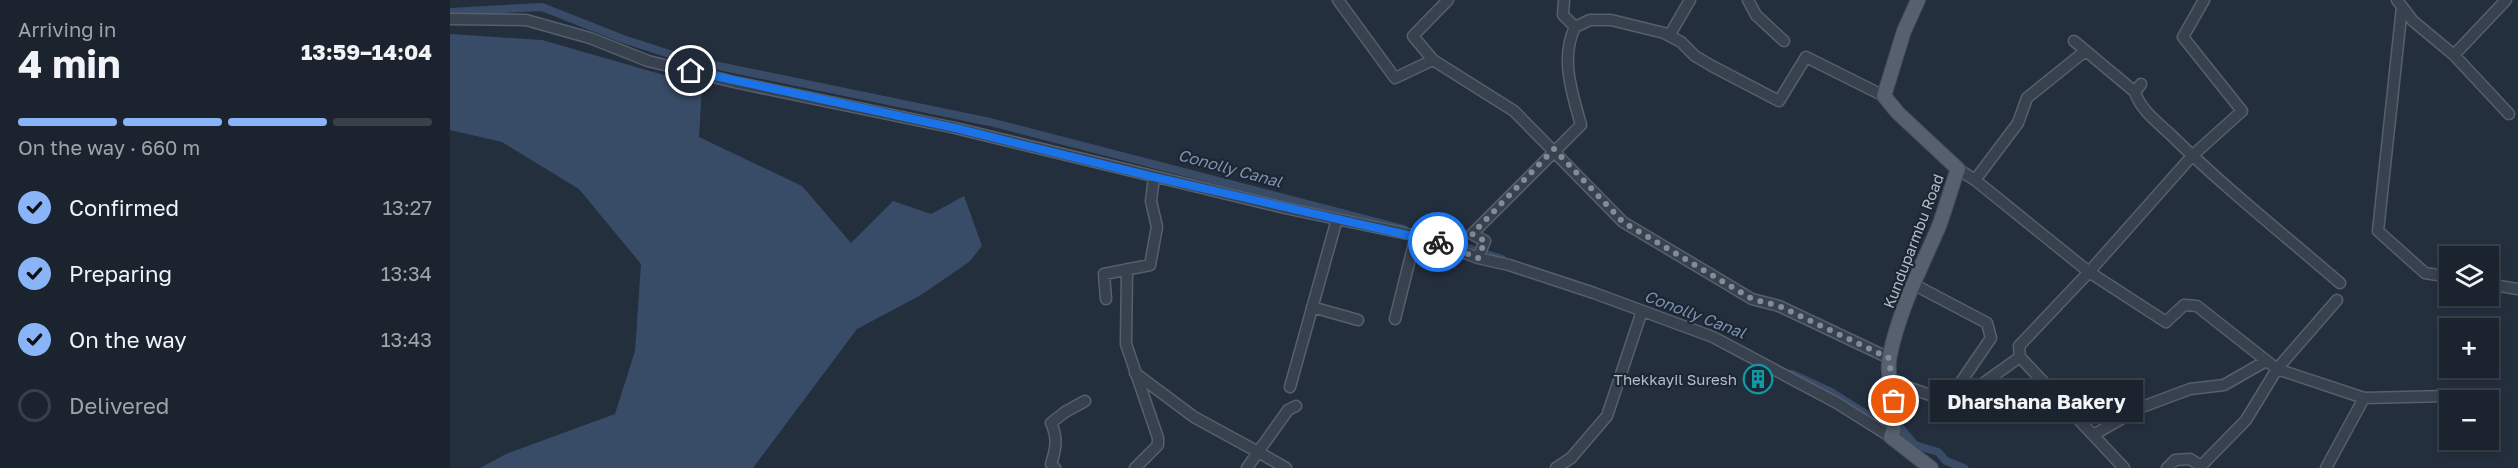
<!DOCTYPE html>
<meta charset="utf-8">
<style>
:root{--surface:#1b232e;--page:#242b36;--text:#f1f3f6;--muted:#a0a4aa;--line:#39404a;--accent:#8ab4f8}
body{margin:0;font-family:"Golos Text",sans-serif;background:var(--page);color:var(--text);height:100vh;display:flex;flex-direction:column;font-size:22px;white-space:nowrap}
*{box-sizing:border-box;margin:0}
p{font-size:20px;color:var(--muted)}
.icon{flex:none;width:33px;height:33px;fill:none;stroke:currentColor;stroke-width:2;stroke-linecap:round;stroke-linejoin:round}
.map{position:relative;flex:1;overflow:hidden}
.drawer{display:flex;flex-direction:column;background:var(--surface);width:450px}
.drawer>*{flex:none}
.buttons{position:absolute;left:1989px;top:246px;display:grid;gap:12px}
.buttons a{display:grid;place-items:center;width:60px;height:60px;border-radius:0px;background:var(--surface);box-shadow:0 3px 9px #0003,0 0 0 2px var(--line);font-size:30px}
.pin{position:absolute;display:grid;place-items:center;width:51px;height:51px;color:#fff;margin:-26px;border:3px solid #fff;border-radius:50%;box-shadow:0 2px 6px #0007}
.courier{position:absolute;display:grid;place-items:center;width:60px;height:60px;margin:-30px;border:4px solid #1a73e8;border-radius:50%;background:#fff;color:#222;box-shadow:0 2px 8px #0007}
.bubble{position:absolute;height:42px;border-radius:0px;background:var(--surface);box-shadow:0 3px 9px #0003,0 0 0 2px var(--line);font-size:20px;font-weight:700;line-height:42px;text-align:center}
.overview em{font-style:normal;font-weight:700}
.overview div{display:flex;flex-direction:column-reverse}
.overview{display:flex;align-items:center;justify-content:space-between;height:102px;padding:0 18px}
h1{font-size:39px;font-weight:700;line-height:45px}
.bar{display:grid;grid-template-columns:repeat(4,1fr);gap:9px 6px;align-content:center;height:72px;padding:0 18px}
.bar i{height:8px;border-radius:4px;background:var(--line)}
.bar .current{background:var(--accent)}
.bar p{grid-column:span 4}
ol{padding:0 18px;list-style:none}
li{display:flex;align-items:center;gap:18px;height:66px}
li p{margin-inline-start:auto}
li .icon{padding:6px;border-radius:50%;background:var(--accent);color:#111;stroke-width:4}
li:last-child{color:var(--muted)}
li i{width:33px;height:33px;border:3px solid var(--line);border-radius:50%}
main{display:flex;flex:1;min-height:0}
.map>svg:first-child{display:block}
.water{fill:#394c67}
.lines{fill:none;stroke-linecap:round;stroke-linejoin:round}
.canal{stroke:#394c67;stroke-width:8}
.minor-casing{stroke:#565f6c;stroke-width:13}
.major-casing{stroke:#414a57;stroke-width:16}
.minor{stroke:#38414e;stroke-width:10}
.major{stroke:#56606e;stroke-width:14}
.done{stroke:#828b98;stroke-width:6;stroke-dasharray:0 10.8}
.route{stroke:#1a73e8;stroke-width:8}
.labels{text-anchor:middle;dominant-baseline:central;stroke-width:4.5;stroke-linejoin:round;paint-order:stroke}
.street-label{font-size:15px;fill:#b4bcc9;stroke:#1d2633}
.poi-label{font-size:15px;fill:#b4bcc9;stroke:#1d2633;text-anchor:end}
.water-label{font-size:16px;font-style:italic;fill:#7c92b1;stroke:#1d2633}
</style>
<main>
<section class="drawer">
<div class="overview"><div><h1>4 min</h1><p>Arriving in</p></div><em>13:59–14:04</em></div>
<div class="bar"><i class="current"></i><i class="current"></i><i class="current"></i><i></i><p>On the way · 660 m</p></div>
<ol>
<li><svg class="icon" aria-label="check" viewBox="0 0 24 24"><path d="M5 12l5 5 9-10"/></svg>Confirmed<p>13:27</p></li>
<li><svg class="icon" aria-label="check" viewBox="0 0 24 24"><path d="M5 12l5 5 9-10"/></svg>Preparing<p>13:34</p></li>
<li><svg class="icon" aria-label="check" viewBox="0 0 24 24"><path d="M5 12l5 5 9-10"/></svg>On the way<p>13:43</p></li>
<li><i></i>Delivered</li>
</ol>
</section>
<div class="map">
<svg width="2068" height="468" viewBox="0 0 2068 468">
<rect width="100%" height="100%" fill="#242f3e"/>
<path class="water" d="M0 34 92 40 252 86 249 137 352 186 401 243 443 201 481 214 514 196 532 246 519 262 471 295 407 329 303 468H30L56 454 165 414 185 351 191 264 129 189 52 142 0 130Z"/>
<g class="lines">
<path class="canal" d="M0 12 92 7 173 39 235 59 540 122 954 229
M995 241 1052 259
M1342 374 1381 392 1438 428 1450 427 1465 445 1488 452 1496 461 1514 468"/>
<g class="minor-casing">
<path id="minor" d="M888 0 945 78 983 60 1064 111 1173 222 1302 299 1329 306 1439 358
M1298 0 1306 15 1334 41
M1947 0 1963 21 2004 55 2056 0
M1952 7 1928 231 1975 273 2000 277
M0 19 76 20 140 38 198 61 284 82 505 128 835 208 972 237 1028 258 1059 265 1144 293 1263 337 1387 403 1441 437
M1125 27 1140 20H1161L1214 33 1231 42 1245 56 1262 66 1329 101 1356 57 1434 96
M1219 36 1240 0
M1624 41 1685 92
M2004 55 2059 114
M983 60 963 36 998 0
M1691 84 1685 92C1690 109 1707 122 1720 134 1774 187 1833 234 1890 283
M1508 169 1525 180 1639 272 1716 322 1734 305 1747 306 1827 369 1914 398
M1525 180 1568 123 1577 98 1634 52
M1028 258 1035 241 1022 234 1131 125C1122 93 1110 58 1125 27L1113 15 1114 0
M677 269 676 344 708 438V445L685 468
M1463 284 1537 323 1541 338 1498 401
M2038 284 2068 289
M656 299 654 274 700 265 707 227 701 201 704 177
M862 307 908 320
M945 319 966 235
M685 373 744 417 808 452 797 468
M1442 382 1498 401 1518 394 1570 357
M840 387 887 219
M1643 435 1692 407 1740 389 1774 385 1816 361
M605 468 601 464C606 449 608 438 601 423L615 412 635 401
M836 468 808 452 838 410 846 406
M1106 468 1121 458 1157 416 1192 311
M1674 468 1570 357 1569 346 1639 272 1742 156 1792 111 1733 37 1754 0
M1717 468 1725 460 1740 459 1751 466 1796 420 1827 369 1887 300
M1876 468 1914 398 2038 395"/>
</g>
<g class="major-casing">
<path id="major" d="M1468 0 1454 31 1434 96 1448 113 1508 169C1501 188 1496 207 1489 226 1471 268 1449 310 1440 355 1434 380 1452 411 1441 437L1481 468"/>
</g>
<use href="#minor" class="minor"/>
<use href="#major" class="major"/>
</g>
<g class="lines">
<path class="done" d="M988 242 1028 258 1035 241 1022 234 1104 149 1173 222 1302 299 1329 306 1439 358 1444 401"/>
<path class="route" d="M241 71 505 128 704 177 988 242"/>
</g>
<defs>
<g id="building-ring" transform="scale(1.5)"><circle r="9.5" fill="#1d2633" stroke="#0f9aa8" stroke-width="1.5"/><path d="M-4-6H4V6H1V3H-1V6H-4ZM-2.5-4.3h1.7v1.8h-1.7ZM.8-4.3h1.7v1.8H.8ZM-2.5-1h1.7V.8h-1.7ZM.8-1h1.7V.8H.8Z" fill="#0f9aa8"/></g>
</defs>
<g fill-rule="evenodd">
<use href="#building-ring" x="1308" y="379"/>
</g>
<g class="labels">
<g class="street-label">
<text transform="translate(1463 241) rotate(-69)">Kunduparmbu Road</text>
</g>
<g class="poi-label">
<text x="1287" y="379">Thekkayil Suresh</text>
</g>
<g class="water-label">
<text transform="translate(780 168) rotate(15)">Conolly Canal</text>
<text transform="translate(1245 314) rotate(21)">Conolly Canal</text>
</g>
</g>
</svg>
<div class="buttons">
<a><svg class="icon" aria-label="layers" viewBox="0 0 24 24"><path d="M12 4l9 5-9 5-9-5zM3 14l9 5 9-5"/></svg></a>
<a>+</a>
<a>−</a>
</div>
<div class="pin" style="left:1444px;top:401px;background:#ea580c"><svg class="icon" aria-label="bag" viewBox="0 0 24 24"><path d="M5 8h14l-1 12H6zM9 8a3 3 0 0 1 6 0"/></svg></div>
<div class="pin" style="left:241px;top:71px;background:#1f2937"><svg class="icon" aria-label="home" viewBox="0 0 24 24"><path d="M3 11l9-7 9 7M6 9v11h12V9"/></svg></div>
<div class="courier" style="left:988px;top:242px"><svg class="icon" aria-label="bike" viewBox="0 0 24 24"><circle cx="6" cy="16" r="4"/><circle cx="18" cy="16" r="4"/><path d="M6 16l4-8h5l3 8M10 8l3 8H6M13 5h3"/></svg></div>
<div class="bubble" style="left:1480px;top:380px;width:213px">Dharshana Bakery</div>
</div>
</main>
